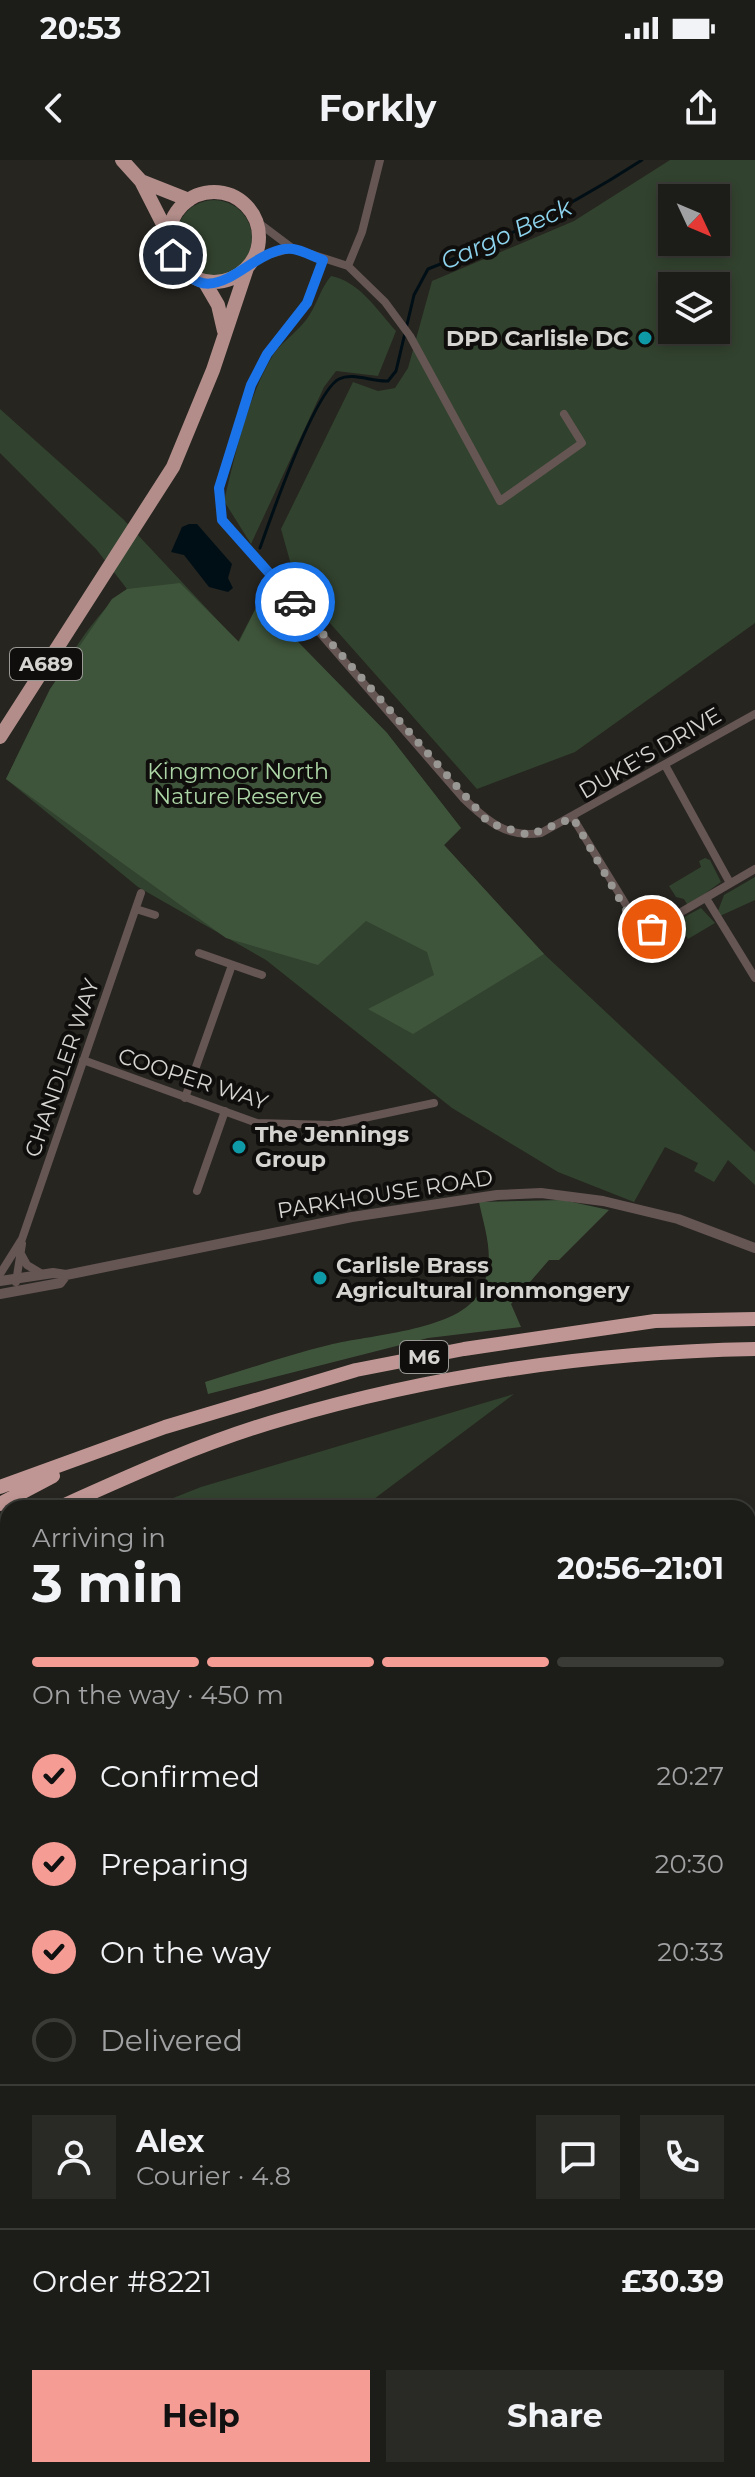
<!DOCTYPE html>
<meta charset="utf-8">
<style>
:root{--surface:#1c1c18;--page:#292925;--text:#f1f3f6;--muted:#a0a1a2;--line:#3a3a37;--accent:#f59c95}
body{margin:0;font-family:Montserrat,sans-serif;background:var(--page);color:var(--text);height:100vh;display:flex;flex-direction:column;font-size:30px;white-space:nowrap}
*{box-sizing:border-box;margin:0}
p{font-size:26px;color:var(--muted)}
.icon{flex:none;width:44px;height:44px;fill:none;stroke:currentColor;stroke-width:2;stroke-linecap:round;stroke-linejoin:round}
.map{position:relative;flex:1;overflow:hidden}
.panel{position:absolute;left:0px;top:1340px;width:756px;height:978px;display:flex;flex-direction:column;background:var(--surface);border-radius:24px 24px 0 0;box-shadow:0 4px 12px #0003,0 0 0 2px var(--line)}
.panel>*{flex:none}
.needle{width:52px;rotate:134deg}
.buttons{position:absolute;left:658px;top:24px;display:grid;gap:16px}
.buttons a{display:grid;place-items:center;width:72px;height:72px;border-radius:0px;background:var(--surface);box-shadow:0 4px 12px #0003,0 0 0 2px var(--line);font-size:40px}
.pin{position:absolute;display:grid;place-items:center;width:68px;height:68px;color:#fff;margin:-34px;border:4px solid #fff;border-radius:50%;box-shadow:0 2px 8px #0007}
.courier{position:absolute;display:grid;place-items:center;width:80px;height:80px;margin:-40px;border:6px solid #1a73e8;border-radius:50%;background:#fff;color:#222;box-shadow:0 2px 10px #0007}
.overview em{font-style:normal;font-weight:700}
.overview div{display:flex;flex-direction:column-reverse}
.overview{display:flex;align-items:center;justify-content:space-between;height:136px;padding:0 32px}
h1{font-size:52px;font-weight:700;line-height:60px}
.bar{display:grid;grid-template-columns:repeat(4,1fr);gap:12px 8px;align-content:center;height:96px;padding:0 32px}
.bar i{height:10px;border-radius:6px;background:var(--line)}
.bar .current{background:var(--accent)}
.bar p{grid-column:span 4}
.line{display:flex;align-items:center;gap:20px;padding:0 32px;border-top:2px solid var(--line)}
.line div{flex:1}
.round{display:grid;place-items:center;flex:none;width:84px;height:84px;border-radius:0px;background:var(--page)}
ol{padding:0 32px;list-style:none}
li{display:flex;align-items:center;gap:24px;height:88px}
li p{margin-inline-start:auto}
li .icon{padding:8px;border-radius:50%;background:var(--accent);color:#111;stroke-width:4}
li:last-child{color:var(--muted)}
li i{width:44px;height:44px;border:4px solid var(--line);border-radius:50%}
.primary-button{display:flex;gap:16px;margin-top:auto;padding:16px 32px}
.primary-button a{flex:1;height:92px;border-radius:0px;background:var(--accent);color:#111;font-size:32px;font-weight:700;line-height:92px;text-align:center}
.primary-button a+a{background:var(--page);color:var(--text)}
.status{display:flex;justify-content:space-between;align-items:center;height:56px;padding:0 40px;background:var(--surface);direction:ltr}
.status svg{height:22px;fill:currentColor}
header{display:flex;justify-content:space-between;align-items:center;height:104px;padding:0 32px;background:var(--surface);font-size:36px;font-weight:700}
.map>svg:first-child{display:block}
.green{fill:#31422e;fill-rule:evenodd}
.forest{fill:#3f553b}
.water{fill:#000f16}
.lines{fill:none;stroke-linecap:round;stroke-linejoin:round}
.stream{stroke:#000f16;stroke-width:3}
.minor{stroke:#655553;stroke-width:8}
.tertiary{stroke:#655553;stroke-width:10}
.trunk{stroke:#b28d8a;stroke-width:14}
.motorway{stroke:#bf9693;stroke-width:14}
.done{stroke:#989793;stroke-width:8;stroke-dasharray:0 14.4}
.route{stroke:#1a73e8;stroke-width:10}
.culture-dot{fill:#0f9aa8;stroke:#0f0e0c;stroke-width:3}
.labels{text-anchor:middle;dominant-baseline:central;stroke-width:8;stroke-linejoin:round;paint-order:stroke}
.shield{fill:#0f0e0c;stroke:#9a9996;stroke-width:2}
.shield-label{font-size:20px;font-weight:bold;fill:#d5d4d1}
.poi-label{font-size:22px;font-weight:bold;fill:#d5d4d1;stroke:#0f0e0c;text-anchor:start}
.street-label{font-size:22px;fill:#d5d4d1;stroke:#0f0e0c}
.park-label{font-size:22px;fill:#add6a6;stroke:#0f0e0c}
.water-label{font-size:24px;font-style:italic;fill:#8dd3ed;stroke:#0f0e0c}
</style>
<div class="status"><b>20:53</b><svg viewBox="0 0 49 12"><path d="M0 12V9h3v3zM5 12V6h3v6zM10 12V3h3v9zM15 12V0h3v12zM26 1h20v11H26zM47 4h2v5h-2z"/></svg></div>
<header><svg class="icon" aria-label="back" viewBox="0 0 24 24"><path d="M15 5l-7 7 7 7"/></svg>Forkly<svg class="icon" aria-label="share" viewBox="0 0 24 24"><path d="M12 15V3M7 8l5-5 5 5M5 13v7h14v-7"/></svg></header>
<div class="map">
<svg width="755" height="2317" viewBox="0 0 755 2317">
<rect width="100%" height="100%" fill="#262520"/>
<path class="green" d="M670 0H755V463L575 592 477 629 297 426 281 369 353 222 378 231 395 228 408 208 432 121 574 61ZM672 38H716V82H672ZM672 126H716V170H672Z
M176 78a38 38 0 1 1 76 0a38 38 0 1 1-76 0Z
M331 116C359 121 378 151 396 171L378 216 336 211 324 227 251 384 224 341C236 291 247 239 273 195 283 180 301 170 310 154 318 141 321 128 331 116Z
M0 249 123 359 238 482 259 442 387 573 461 668 444 685 544 794 755 992V1025L728 1000 714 1022 694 1011 698 1003 665 987 634 1042 558 1012 452 948 266 800 138 727 6 619C33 564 78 464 127 429L96 389 0 293Z
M705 698 710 700 721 722 688 746 684 739 676 737 669 726 701 707 699 701Z
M755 717V740L720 756 718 751 724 735Z
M701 748 715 763 688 779 677 761Z
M514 1234 362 1348H148L201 1327Z
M8 1417V1876L0 1863V1422Z
M755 1526V1656L748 1650V1540Z"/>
<path class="forest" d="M180 423 239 482 259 442 387 573 461 668 444 685 544 794 413 874 368 849 434 815 427 792 366 761 318 805 226 778 6 619 50 529 112 439 127 429Z
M563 1040 609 1050 559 1100H549L511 1144 521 1167 428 1178 208 1234 205 1222C246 1210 287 1195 329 1185 367 1175 454 1171 477 1136 498 1105 486 1075 479 1042Z"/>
<path class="water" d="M189 364H197L232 404 228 418 233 428 228 432 209 427 184 395 171 392 182 367Z"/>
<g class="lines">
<path class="stream" d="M260 388C271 357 314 232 339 219 353 212 372 222 388 221L396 211 414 135 428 109C505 79 573 45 642 0
M748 1811 755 1808"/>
<path class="minor" d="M256 61 292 88 348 106 385 142 410 176 500 341 582 283 564 254
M254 99 292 88
M323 100 307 143 267 194 251 225 219 328 222 360 463 638C486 660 507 679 541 673L755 554
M348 106 362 72 380 0
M665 605 730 723
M573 658 639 766 652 769 755 709
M706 738 755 818
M136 749 155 755
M199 793 262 815
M83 900 257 963 331 965 434 943
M185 938 232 805
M197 1031 225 951
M21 1094 27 1105 42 1114
M0 1114 22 1079 141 733
M16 1122 22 1084
M748 2229 755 2224
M637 2317 646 2310"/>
<path class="tertiary" d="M0 1121 53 1113 66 1115 352 1057 497 1035 541 1033 603 1041 678 1059 755 1088
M0 1134 60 1123 66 1115"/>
<path class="trunk" d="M122 0 141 21 169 76
M141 21 189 40
M169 77a45 45 0 1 1 90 0a45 45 0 1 1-90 0Z
M204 121 218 145 224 171
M0 577 173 307 213 210 247 108
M0 1886 8 1897
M336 2310 342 2317"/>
<path class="motorway" d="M0 1327 165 1267 356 1210 464 1189 655 1161 755 1159
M0 1344 53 1316
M58 1348C131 1315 206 1281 283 1259 437 1214 595 1192 755 1189
M0 1375 8 1371
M0 1393 8 1389"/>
</g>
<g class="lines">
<path class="done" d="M295 442 489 663 529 675 573 658 631 759 639 766 652 769"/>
<path class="route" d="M173 95C211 165 250 84 293 89 302 90 314 97 323 100L307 143 267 194 251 225 219 328 222 360 295 442"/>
</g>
<g class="culture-dot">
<circle cx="645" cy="178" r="8"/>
<circle cx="239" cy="987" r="8"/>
<circle cx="320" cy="1118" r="8"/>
</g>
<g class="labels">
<g class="shield">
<rect x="10" y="488" width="72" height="32" rx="6"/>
<rect x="400" y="1181" width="48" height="32" rx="6"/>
</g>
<g class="shield-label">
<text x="46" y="504">A689</text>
<text x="424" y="1197">M6</text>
</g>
<g class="poi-label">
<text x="629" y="178" text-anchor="end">DPD Carlisle DC</text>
<text x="255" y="974">The Jennings<tspan x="255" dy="25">Group</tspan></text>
<text x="336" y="1105">Carlisle Brass<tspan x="336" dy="25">Agricultural Ironmongery</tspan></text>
</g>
<g class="street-label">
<text transform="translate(650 593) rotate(-30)">DUKE'S DRIVE</text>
<text transform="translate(62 908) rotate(-71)">CHANDLER WAY</text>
<text transform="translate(193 919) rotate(18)">COOPER WAY</text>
<text transform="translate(385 1034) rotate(-9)">PARKHOUSE ROAD</text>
</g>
<g class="park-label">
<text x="238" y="611">Kingmoor North<tspan x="238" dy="25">Nature Reserve</tspan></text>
</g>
<g class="water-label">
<text transform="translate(506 74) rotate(-24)">Cargo Beck</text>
</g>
</g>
</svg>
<div class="buttons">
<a><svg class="needle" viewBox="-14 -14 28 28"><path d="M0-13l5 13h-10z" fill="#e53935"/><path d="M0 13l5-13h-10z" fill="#a0a1a2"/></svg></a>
<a><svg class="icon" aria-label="layers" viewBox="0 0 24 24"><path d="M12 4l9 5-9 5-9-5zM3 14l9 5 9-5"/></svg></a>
</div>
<div class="pin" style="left:652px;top:769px;background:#ea580c"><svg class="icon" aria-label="bag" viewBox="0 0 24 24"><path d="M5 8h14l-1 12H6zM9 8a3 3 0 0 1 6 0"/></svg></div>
<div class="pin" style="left:173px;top:95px;background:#1f2937"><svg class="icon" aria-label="home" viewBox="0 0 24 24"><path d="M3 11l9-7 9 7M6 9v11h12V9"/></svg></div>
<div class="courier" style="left:295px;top:442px"><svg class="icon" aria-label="car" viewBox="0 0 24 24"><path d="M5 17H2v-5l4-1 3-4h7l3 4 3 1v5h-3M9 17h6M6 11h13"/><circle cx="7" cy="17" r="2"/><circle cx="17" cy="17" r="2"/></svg></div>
<section class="panel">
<div class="overview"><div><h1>3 min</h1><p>Arriving in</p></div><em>20:56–21:01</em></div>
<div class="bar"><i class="current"></i><i class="current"></i><i class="current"></i><i></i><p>On the way · 450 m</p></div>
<ol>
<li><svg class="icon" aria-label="check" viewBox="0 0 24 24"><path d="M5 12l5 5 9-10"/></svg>Confirmed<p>20:27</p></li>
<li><svg class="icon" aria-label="check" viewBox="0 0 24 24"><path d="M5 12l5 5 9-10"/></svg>Preparing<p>20:30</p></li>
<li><svg class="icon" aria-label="check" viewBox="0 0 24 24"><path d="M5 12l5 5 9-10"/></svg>On the way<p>20:33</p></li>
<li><i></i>Delivered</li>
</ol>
<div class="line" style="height:144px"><a class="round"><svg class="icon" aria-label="person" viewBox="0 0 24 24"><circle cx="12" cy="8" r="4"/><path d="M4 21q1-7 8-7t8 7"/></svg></a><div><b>Alex</b><p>Courier · 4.8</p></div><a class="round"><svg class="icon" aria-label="chat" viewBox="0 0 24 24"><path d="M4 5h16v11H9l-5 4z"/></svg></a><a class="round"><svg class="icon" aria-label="phone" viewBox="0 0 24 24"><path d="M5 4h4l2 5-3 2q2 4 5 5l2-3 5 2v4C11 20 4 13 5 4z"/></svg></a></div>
<div class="line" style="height:104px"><div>Order #8221</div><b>£30.39</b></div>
<div class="primary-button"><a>Help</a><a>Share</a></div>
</section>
</div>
